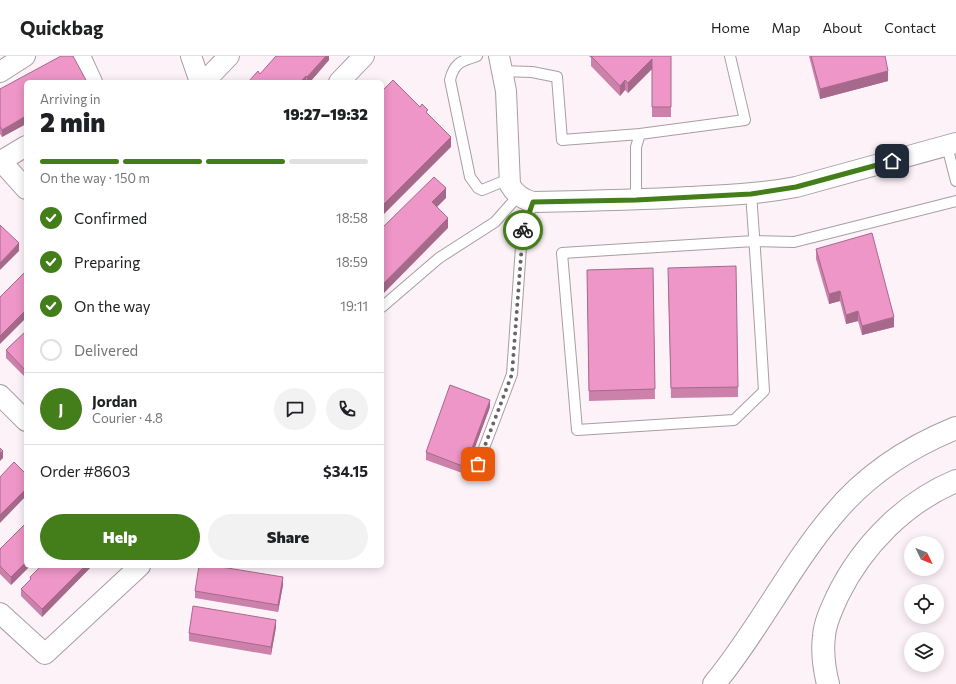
<!DOCTYPE html>
<meta charset="utf-8">
<style>
:root{--surface:#fff;--page:#f2f2f2;--text:#202124;--muted:#757577;--line:#e0e0e0;--accent:#437e1a}
body{margin:0;font-family:Commissioner,sans-serif;background:var(--page);color:var(--text);height:100vh;display:flex;flex-direction:column;font-size:15px;white-space:nowrap}
*{box-sizing:border-box;margin:0}
p{font-size:13px;color:var(--muted)}
.icon{flex:none;width:22px;height:22px;fill:none;stroke:currentColor;stroke-width:2;stroke-linecap:round;stroke-linejoin:round}
.map{position:relative;flex:1;overflow:hidden}
.drawer{position:absolute;left:24px;top:24px;width:360px;height:488px;display:flex;flex-direction:column;background:var(--surface);border-radius:6px;box-shadow:0 2px 10px #0003}
.drawer>*{flex:none}
.needle{width:26px;rotate:133deg}
.tools{position:absolute;left:904px;top:480px;display:grid;gap:8px}
.tools a{display:grid;place-items:center;width:40px;height:40px;border-radius:50%;background:var(--surface);box-shadow:0 2px 10px #0003;font-size:20px}
.pin{position:absolute;display:grid;place-items:center;width:34px;height:34px;color:#fff;margin:-17px;border-radius:8px;box-shadow:0 2px 6px #0006}
.courier{position:absolute;display:grid;place-items:center;width:40px;height:40px;margin:-20px;border:3px solid #437e1a;border-radius:50%;background:#fff;color:#222;box-shadow:0 1px 5px #0007}
.overview em{font-style:normal;font-weight:800}
.overview div{display:flex;flex-direction:column-reverse}
.overview{display:flex;align-items:center;justify-content:space-between;height:68px;padding:0 16px}
h1{font-size:26px;font-weight:800;line-height:30px}
.bar{display:grid;grid-template-columns:repeat(4,1fr);gap:6px 4px;align-content:center;height:48px;padding:0 16px}
.bar i{height:5px;border-radius:3px;background:var(--line)}
.bar .selected{background:var(--accent)}
.bar p{grid-column:span 4}
.line{display:flex;align-items:center;gap:10px;padding:0 16px;border-top:1px solid var(--line)}
.line div{flex:1}
.round{display:grid;place-items:center;flex:none;width:42px;height:42px;border-radius:21px;background:var(--page)}
ol{padding:0 16px;list-style:none}
li{display:flex;align-items:center;gap:12px;height:44px}
li p{margin-inline-start:auto}
li .icon{padding:4px;border-radius:50%;background:var(--accent);color:#fff;stroke-width:4}
li:last-child{color:var(--muted)}
li i{width:22px;height:22px;border:2px solid var(--line);border-radius:50%}
.button{display:flex;gap:8px;margin-top:auto;padding:8px 16px}
.button a{flex:1;height:46px;border-radius:24px;background:var(--accent);color:#fff;font-size:16px;font-weight:800;line-height:46px;text-align:center}
.button a+a{background:var(--page);color:var(--text)}
header{display:flex;align-items:center;gap:24px;box-sizing:border-box;height:56px;padding:0 20px;background:var(--surface);border-bottom:1px solid var(--line)}
header strong{font-size:19px}
nav{display:flex;gap:22px;margin-inline-start:auto;font-size:14px}
.map>svg:first-child{display:block}
.lines{fill:none;stroke-linecap:round;stroke-linejoin:round}
.lane-casing{stroke:#a79da2;stroke-width:12}
.street-casing{stroke:#a79da2;stroke-width:22}
.highway-casing{stroke:#a79da2;stroke-width:24}
.lane{stroke:#fff;stroke-width:10}
.street{stroke:#fff;stroke-width:20}
.highway{stroke:#fff;stroke-width:22}
.wall{fill:#cc81ab}
.shaded-wall{fill:#a6698b}
.building{fill:#ed96c7;stroke:#a6698b}
.done{stroke:#696366;stroke-width:4;stroke-dasharray:0 7.2}
.route{stroke:#437e1a;stroke-width:5}
</style>
<header>
<strong>Quickbag</strong>
<nav><a>Home</a><a>Map</a><a>About</a><a>Contact</a></nav>
</header>
<div class="map">
<svg width="956" height="628" viewBox="0 0 956 628">
<rect width="100%" height="100%" fill="#fdf2f8"/>
<g class="lines">
<g class="lane-casing">
<path id="lane" d="M477 0C461 5 454 7 450 24L470 121 478 132 482 134 509 123
M503 15 532 16 557 21 562 84 640 78
M947 90 956 125
M751 138C756 204 760 269 764 335L734 364 577 374 562 197 754 185 794 186 956 145
M636 144V91L640 78 745 64 730 0
M382 251 439 202 495 166 518 140
M478 408 512 318 522 177 533 146"/>
</g>
<g class="street-casing">
<path id="street" d="M80 0 92 26
M191 0 200 26
M499 0 506 35 510 129C515 138 522 143 533 146 585 145 637 144 689 141 725 139 760 138 796 131L956 87
M0 16 25 0
M204 26 229 0
M339 26 364 0
M0 104 26 133
M1 105 26 90
M0 339 26 365
M0 557 45 598 140 510"/>
</g>
<g class="highway-casing">
<path id="highway" d="M714 628C758 575 789 511 833 459 865 420 909 391 956 372
M828 628C824 612 822 596 824 580 825 566 832 552 838 539 862 490 905 446 956 425"/>
</g>
<use href="#lane" class="lane"/>
<use href="#street" class="street"/>
<use href="#highway" class="highway"/>
</g>
<path class="wall" d="M329 0V4L310 26H248L260 18Z
M589 0H671V61H652V13L628 37 625 34 620 40 591 10V2Z
M809 0H885L888 25 820 43Z
M26 26V68L2 81 0 78V33Z
M816 193 894 271 862 279 858 265 846 268 840 245 829 248 816 203Z
M653 212 655 343 589 345 587 214Z
M668 222 738 331V341L671 342Z
M26 275V322L6 302V294Z
M490 351 465 418 426 404V396Z
M0 493 26 510H30L11 529 0 518Z
M41 510H92L42 561 21 540V533L30 524V521Z
M283 529 278 556 195 542V535Z
M276 571 271 599 189 585V577Z"/>
<path class="shaded-wall" d="M326 0H329V4L310 26H307V21Z
M652 3V13L628 37V27Z
M888 15V25L820 43V33Z
M306 20V26H300Z
M625 24V34L620 40V30Z
M26 60V68L2 81V74Z
M451 81V91L382 160V150Z
M446 132V142L432 156V146Z
M448 162V172L382 239V229Z
M19 187V195L0 214V207Z
M840 235V245L829 248V238Z
M26 254V262L0 288V280Z
M858 255V265L846 268V259Z
M894 261V271L862 279V270Z
M490 344V351L465 418V411Z
M3 395V402L0 405V397Z
M26 433V440L0 467V459Z
M26 506V510H30L11 529V521Z
M85 510H92L42 561V553Z
M283 521V529L278 556V549Z
M276 564V571L271 599V591Z"/>
<path class="building" d="M61 0H73L87 26H26V60L2 74 0 70V33Z
M276 0H326L307 21 306 20 300 26H248L258 15 260 18Z
M591 0H671V51H652V3L628 27 625 24 620 30Z
M811 0H885L888 15 820 33Z
M393 24 420 51 422 48 428 54 426 56 451 81 382 150V35Z
M434 121 446 132 432 146 448 162 382 229V172Z
M0 169 19 187 0 207Z
M872 177 894 261 862 270 858 255 846 259 840 235 829 238 816 193Z
M736 210 738 331 671 332 668 212Z
M653 212 655 333 589 335 587 214Z
M26 215V254L0 280V241Z
M26 275V315L6 294Z
M450 329 490 344 465 411 426 396Z
M0 392 3 395 0 397Z
M14 406 26 418V433L0 459V421Z
M26 467V506L11 521 0 510V493Z
M41 510H85L42 553 21 533 31 523 30 521Z
M199 510H215L283 521 278 549 195 535Z
M193 550 276 564 271 591 189 577Z"/>
<g class="lines">
<path class="done" d="M478 408 512 318 523 174"/>
<path class="route" d="M523 174 533 146 636 144 751 138 796 131 892 105"/>
</g>
</svg>
<div class="tools">
<a><svg class="needle" viewBox="-14 -14 28 28"><path d="M0-13l5 13h-10z" fill="#e53935"/><path d="M0 13l5-13h-10z" fill="#757577"/></svg></a>
<a><svg class="icon" aria-label="locate" viewBox="0 0 24 24"><circle cx="12" cy="12" r="6"/><path d="M12 2v4M12 18v4M2 12h4M18 12h4"/></svg></a>
<a><svg class="icon" aria-label="layers" viewBox="0 0 24 24"><path d="M12 4l9 5-9 5-9-5zM3 14l9 5 9-5"/></svg></a>
</div>
<div class="pin" style="left:478px;top:408px;background:#ea580c"><svg class="icon" aria-label="bag" viewBox="0 0 24 24"><path d="M5 8h14l-1 12H6zM9 8a3 3 0 0 1 6 0"/></svg></div>
<div class="pin" style="left:892px;top:105px;background:#1f2937"><svg class="icon" aria-label="home" viewBox="0 0 24 24"><path d="M3 11l9-7 9 7M6 9v11h12V9"/></svg></div>
<div class="courier" style="left:523px;top:174px"><svg class="icon" aria-label="bike" viewBox="0 0 24 24"><circle cx="6" cy="16" r="4"/><circle cx="18" cy="16" r="4"/><path d="M6 16l4-8h5l3 8M10 8l3 8H6M13 5h3"/></svg></div>
<section class="drawer">
<div class="overview"><div><h1>2 min</h1><p>Arriving in</p></div><em>19:27–19:32</em></div>
<div class="bar"><i class="selected"></i><i class="selected"></i><i class="selected"></i><i></i><p>On the way · 150 m</p></div>
<ol>
<li><svg class="icon" aria-label="check" viewBox="0 0 24 24"><path d="M5 12l5 5 9-10"/></svg>Confirmed<p>18:58</p></li>
<li><svg class="icon" aria-label="check" viewBox="0 0 24 24"><path d="M5 12l5 5 9-10"/></svg>Preparing<p>18:59</p></li>
<li><svg class="icon" aria-label="check" viewBox="0 0 24 24"><path d="M5 12l5 5 9-10"/></svg>On the way<p>19:11</p></li>
<li><i></i>Delivered</li>
</ol>
<div class="line" style="height:72px"><b class="round" style="background:var(--accent);color:#fff">J</b><div><b>Jordan</b><p>Courier · 4.8</p></div><a class="round"><svg class="icon" aria-label="chat" viewBox="0 0 24 24"><path d="M4 5h16v11H9l-5 4z"/></svg></a><a class="round"><svg class="icon" aria-label="phone" viewBox="0 0 24 24"><path d="M5 4h4l2 5-3 2q2 4 5 5l2-3 5 2v4C11 20 4 13 5 4z"/></svg></a></div>
<div class="line" style="height:52px"><div>Order #8603</div><b>$34.15</b></div>
<div class="button"><a>Help</a><a>Share</a></div>
</section>
</div>
